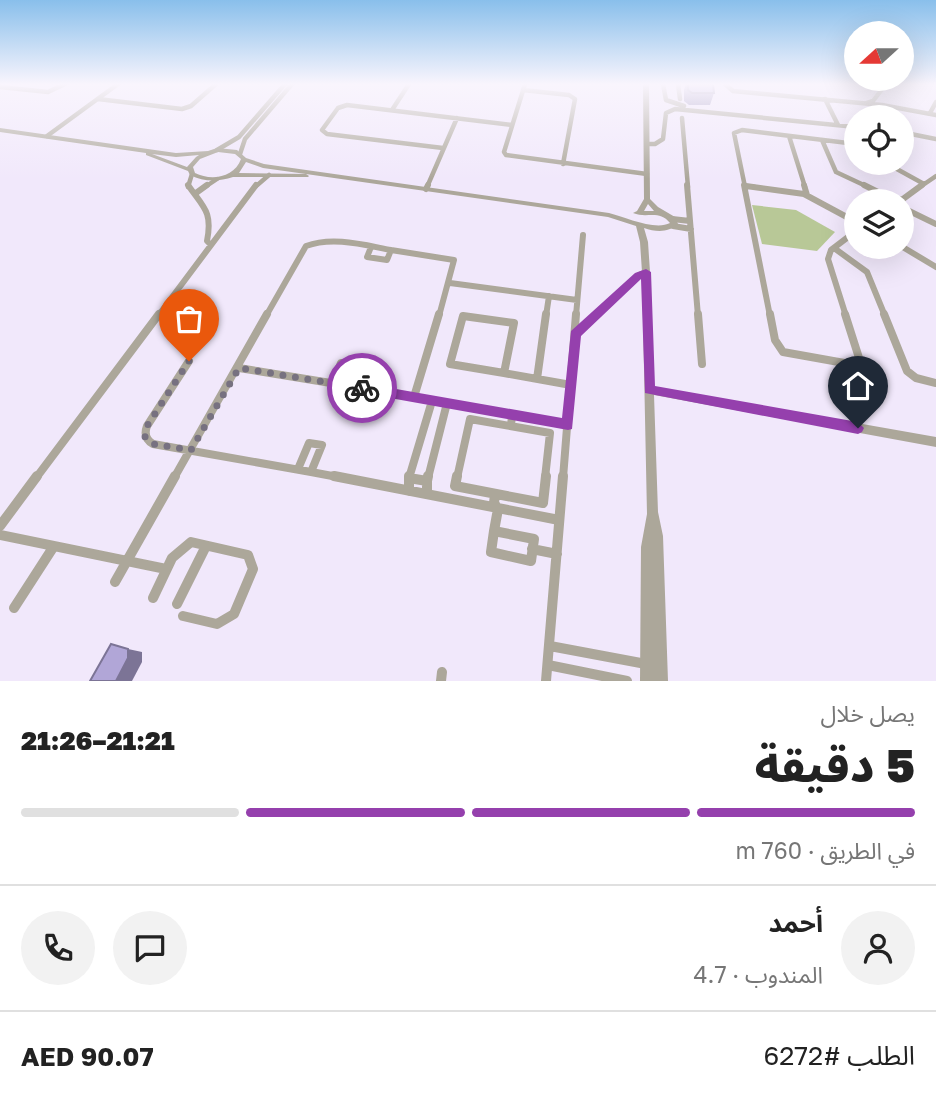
<!DOCTYPE html>
<html lang="ar">
<meta charset="utf-8">
<style>
:root{--surface:#fff;--page:#f2f2f2;--text:#222;--muted:#767676;--line:#e0e0e0;--accent:#9540ad}
body{margin:0;font-family:"Golos Text","Noto Sans Arabic",sans-serif;background:var(--page);color:var(--text);direction:rtl;height:100vh;display:flex;flex-direction:column;font-size:26px;white-space:nowrap}
*{box-sizing:border-box;margin:0}
p{font-size:23px;color:var(--muted)}
.icon{flex:none;width:38px;height:38px;fill:none;stroke:currentColor;stroke-width:2;stroke-linecap:round;stroke-linejoin:round}
.map{position:relative;height:681px;overflow:hidden;direction:ltr}
.sheet{display:flex;flex-direction:column;background:var(--surface);flex:1}
.sheet>*{flex:none}
.needle{width:46px;rotate:249deg}
.controls{position:absolute;left:844px;top:21px;display:grid;gap:14px}
.controls a{display:grid;place-items:center;width:70px;height:70px;border-radius:50%;background:var(--surface);box-shadow:0 7px 28px #0002;font-size:35px}
.pin{position:absolute;display:grid;place-items:center;width:60px;height:60px;color:#fff;margin:-72px -30px;border-radius:50% 50% 50% 0;rotate:-45deg;box-shadow:0 0 7px #0007}
.pin .icon{rotate:45deg}
.courier{position:absolute;display:grid;place-items:center;width:70px;height:70px;margin:-35px;border:5px solid #9540ad;border-radius:50%;background:#fff;color:#222;box-shadow:0 2px 9px #0007}
.headline em{font-style:normal;font-weight:800}
.headline div{display:flex;flex-direction:column-reverse}
.headline{display:flex;align-items:center;justify-content:space-between;height:119px;padding:0 21px}
h1{font-size:46px;font-weight:800;line-height:52px}
.bar{display:grid;grid-template-columns:repeat(4,1fr);gap:10px 7px;align-content:center;height:84px;padding:0 21px}
.bar i{height:9px;border-radius:5px;background:var(--line)}
.bar .active{background:var(--accent)}
.bar p{grid-column:span 4}
.line{display:flex;align-items:center;gap:18px;padding:0 21px;border-top:2px solid var(--line)}
.line div{flex:1}
.round{display:grid;place-items:center;flex:none;width:74px;height:74px;border-radius:37px;background:var(--page)}
.map>svg:first-child{display:block}
.green{fill:#b8c897}
.lines{fill:none;stroke-linecap:round;stroke-linejoin:round}
.minor-far3{stroke:#aca79a;stroke-width:4.5}
.minor-far2{stroke:#aca79a;stroke-width:6}
.minor-far1{stroke:#aca79a;stroke-width:8}
.minor{stroke:#aca79a;stroke-width:10}
.tertiary{fill:#aca79a;fill-rule:evenodd}
.wall{fill:#988fb9}
.shaded-wall{fill:#7c7496}
.building{fill:#b1a6d7;stroke:#7c7496;stroke-width:2}
.route{fill:#9540ad}
.done{stroke:#777180;stroke-width:7;stroke-dasharray:0 12.6}
</style>
<div class="map">
<svg width="936" height="681" viewBox="0 0 936 681">
<rect width="100%" height="100%" fill="#f1e8fb"/>
<path class="green" d="M752 205 796 210 835 232 817 251 762 244Z"/>
<g class="lines">
<path class="minor-far3" d="M525 84 504 152 506 155 647 174
M663 84 666 100 684 106
M678 84 680 99
M725 84 733 91 882 105 936 115
M0 87 48 92 65 84
M523 90 569 95 575 99 563 164
M98 99 182 109 191 106 216 84
M825 99 838 125
M867 103 873 101 886 84
M392 110 409 84
M930 113 936 102
M682 118 688 187
M901 132 936 139
M47 136 118 84
M789 136 805 187
M822 140 836 172 868 187
M647 144H655L663 139 666 113 675 109 856 127
M443 148 327 134 322 130 338 108 347 105 512 125
M217 150 239 137 285 84
M240 154 245 139 292 84
M886 163 924 184
M746 186 755 187
M188 187 192 174
M205 187 217 179
M255 187 269 175
M427 187 457 118
M745 187 734 133 742 130 856 144
M920 187 936 176"/>
<path class="minor-far2" d="M188 185C203 207 213 211 207 241L211 245
M687 185 698 316
M744 185 770 316
M804 185 807 195
M864 185 894 200
M746 186 804 194 856 222
M426 189 428 185
M196 193 207 185
M895 201 903 199 922 185
M901 207 936 224
M672 219 690 221
M673 226 691 229
M901 246 936 267
M834 248 867 272 885 316
M391 250 454 260 439 316
M450 283 577 300
M158 316 256 185
M266 316 306 246C333 236 364 245 391 250L387 260 367 257 371 247
M546 316 549 296
M576 316 583 235
M595 316 639 275 646 272
M846 316 828 259 831 250 856 231"/>
<path class="minor-far1" d="M698 314 702 364
M770 314 775 340 783 352 850 364 860 361 845 314
M884 314 907 371 916 378 936 383
M463 316 514 323 504 373 450 364Z
M576 334 597 314
M189 361 147 426C144 434 146 440 153 444L311 472 322 445 309 443 298 469
M239 368 343 385 351 364 341 363 333 383
M504 373 571 385
M537 379 546 314
M343 385 414 397
M447 403 512 415
M511 426 512 415 568 425
M311 472 343 478
M36 478 159 314
M174 478 267 314
M409 478 432 401 414 397 439 314
M428 478 447 403 432 401
M457 478 470 419 550 433 545 478
M563 478 576 314"/>
<path class="minor" d="M334 476 559 520
M457 476 455 486 543 503 546 476
M409 478 427 481V494
M427 481 428 476
M409 491V476
M0 526 37 476
M494 531 534 539 531 561 491 552Z
M494 531 498 509 494 503 495 494
M0 535 166 569
M532 549 557 554
M115 582 175 476
M153 598 172 558 191 542 248 555 253 569 234 614 217 624 183 616
M177 604 206 546
M14 608 54 546
M550 646 646 664
M548 665 627 681
M441 681 442 672
M546 681 563 476"/>
<path class="tertiary" d="M643 84H649L650 199 658 207 675 217 678 224C668 233 656 232 644 228L648 242 650 272 654 387 936 437V447L654 395 658 512 663 536 668 681H654L653 631 654 681H640L641 547 647 514 642 272 640 242 636 226 608 217 306 174 309 176 308 177H233C218 182 204 182 190 175L188 171 146 155V153L0 132V128L176 153 208 151 217 148 237 150 246 158 264 164 609 213C625 217 655 231 670 223 659 209 647 219 633 213L637 211 644 199ZM218 152 235 154 241 159C234 178 211 181 195 173L193 167 200 159ZM152 154 176 157 199 155 196 157 187 167ZM246 162 263 168 306 174 239 173ZM648 204 654 211H644Z"/>
</g>
<path class="wall" d="M686 84H713L714 93 710 105H689L684 101V90Z"/>
<path class="shaded-wall" d="M128 649 142 652V662L132 681H116Z"/>
<path class="building" d="M688 84H713L714 93H692L688 90Z
M111 644 128 649V658L116 681H90Z"/>
<linearGradient id="sky" x2="0" y2="1"><stop stop-color="#89bfeb"/><stop offset="0.47" stop-color="#f9f5fd"/><stop offset="1" stop-color="#f9f5fd" stop-opacity="0"/></linearGradient>
<rect width="936" height="179" fill="url(#sky)"/>
<path class="route" d="M646 269 651 272 655 386 858 422 864 428 862 432 858 434 645 393 641 279 581 336 572 429 568 430 362 393 356 388 362 383 562 418 571 331 635 273Z"/>
<g class="lines">
<path class="done" d="M189 361 147 426 145 437 153 444 191 450 239 368 362 388"/>
</g>
</svg>
<div class="controls">
<a><svg class="needle" viewBox="-14 -14 28 28"><path d="M0-13l5 13h-10z" fill="#e53935"/><path d="M0 13l5-13h-10z" fill="#767676"/></svg></a>
<a><svg class="icon" aria-label="locate" viewBox="0 0 24 24"><circle cx="12" cy="12" r="6"/><path d="M12 2v4M12 18v4M2 12h4M18 12h4"/></svg></a>
<a><svg class="icon" aria-label="layers" viewBox="0 0 24 24"><path d="M12 4l9 5-9 5-9-5zM3 14l9 5 9-5"/></svg></a>
</div>
<div class="pin" style="left:189px;top:361px;background:#ea580c"><svg class="icon" aria-label="bag" viewBox="0 0 24 24"><path d="M5 8h14l-1 12H6zM9 8a3 3 0 0 1 6 0"/></svg></div>
<div class="pin" style="left:858px;top:428px;background:#1f2937"><svg class="icon" aria-label="home" viewBox="0 0 24 24"><path d="M3 11l9-7 9 7M6 9v11h12V9"/></svg></div>
<div class="courier" style="left:362px;top:388px"><svg class="icon" aria-label="bike" viewBox="0 0 24 24"><circle cx="6" cy="16" r="4"/><circle cx="18" cy="16" r="4"/><path d="M6 16l4-8h5l3 8M10 8l3 8H6M13 5h3"/></svg></div>
</div>
<section class="sheet">
<div class="headline"><div><h1>5 دقيقة</h1><p>يصل خلال</p></div><em>21:21–21:26</em></div>
<div class="bar"><i class="active"></i><i class="active"></i><i class="active"></i><i></i><p>في الطريق · 760 m</p></div>
<div class="line" style="height:126px"><a class="round"><svg class="icon" aria-label="person" viewBox="0 0 24 24"><circle cx="12" cy="8" r="4"/><path d="M4 21q1-7 8-7t8 7"/></svg></a><div><b>أحمد</b><p>المندوب · 4.7</p></div><a class="round"><svg class="icon" aria-label="chat" viewBox="0 0 24 24"><path d="M4 5h16v11H9l-5 4z"/></svg></a><a class="round"><svg class="icon" aria-label="phone" viewBox="0 0 24 24"><path d="M5 4h4l2 5-3 2q2 4 5 5l2-3 5 2v4C11 20 4 13 5 4z"/></svg></a></div>
<div class="line" style="height:91px"><div>الطلب #6272</div><b>AED 90.07</b></div>
</section>
